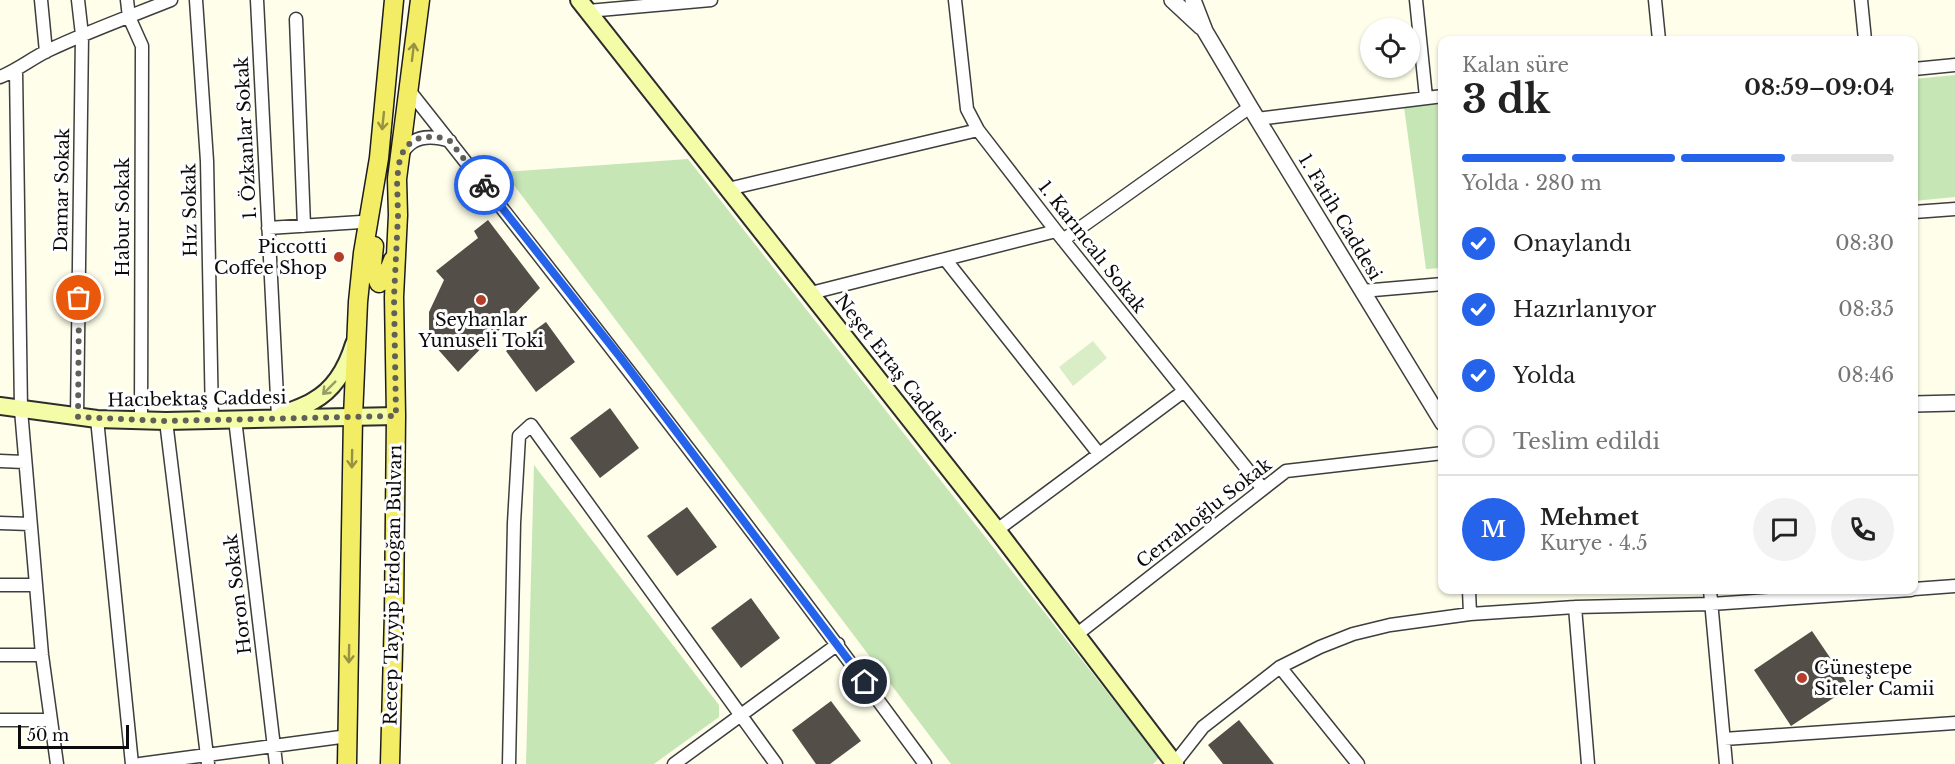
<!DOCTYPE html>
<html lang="tr">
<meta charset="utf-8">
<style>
:root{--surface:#fff;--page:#f2f2f2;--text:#222;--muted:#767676;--line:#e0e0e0;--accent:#2563eb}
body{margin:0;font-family:"Libre Baskerville",serif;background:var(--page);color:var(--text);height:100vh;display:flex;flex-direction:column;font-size:22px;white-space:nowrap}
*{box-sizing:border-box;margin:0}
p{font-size:20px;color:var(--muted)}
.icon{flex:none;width:33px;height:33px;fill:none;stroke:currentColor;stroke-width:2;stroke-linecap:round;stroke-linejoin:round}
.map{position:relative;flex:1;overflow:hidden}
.drawer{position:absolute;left:1438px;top:36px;width:480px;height:558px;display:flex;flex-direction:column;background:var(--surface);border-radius:12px;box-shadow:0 2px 4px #0004}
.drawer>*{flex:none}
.controls{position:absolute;left:1360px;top:18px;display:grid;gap:12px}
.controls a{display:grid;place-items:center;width:60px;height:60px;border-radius:50%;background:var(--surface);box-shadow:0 2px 4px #0004;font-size:30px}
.scale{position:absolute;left:18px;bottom:15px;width:111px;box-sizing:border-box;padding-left:6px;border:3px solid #0b0b0b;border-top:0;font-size:16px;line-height:21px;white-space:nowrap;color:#0b0b0b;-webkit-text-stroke:4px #fff;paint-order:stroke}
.pin{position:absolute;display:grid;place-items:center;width:51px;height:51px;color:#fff;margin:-26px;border:3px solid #fff;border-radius:50%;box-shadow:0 2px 6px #0007}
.courier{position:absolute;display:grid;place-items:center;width:60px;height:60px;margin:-30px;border:4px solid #2563eb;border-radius:50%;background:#fff;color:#222;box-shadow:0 2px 8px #0007}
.summary em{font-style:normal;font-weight:700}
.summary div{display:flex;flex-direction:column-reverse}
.summary{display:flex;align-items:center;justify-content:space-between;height:102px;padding:0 24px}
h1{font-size:39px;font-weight:700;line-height:45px}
.bar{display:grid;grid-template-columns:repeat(4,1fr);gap:9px 6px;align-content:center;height:72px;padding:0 24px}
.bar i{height:8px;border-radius:4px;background:var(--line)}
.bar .selected{background:var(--accent)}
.bar p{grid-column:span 4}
.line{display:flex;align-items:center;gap:15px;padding:0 24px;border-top:2px solid var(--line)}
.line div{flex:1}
.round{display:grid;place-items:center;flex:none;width:63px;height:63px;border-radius:32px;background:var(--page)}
ol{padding:0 24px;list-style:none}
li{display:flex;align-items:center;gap:18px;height:66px}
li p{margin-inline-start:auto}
li .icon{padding:6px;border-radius:50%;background:var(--accent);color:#fff;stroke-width:4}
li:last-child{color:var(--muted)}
li i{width:33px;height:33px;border:3px solid var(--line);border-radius:50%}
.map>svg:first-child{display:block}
.green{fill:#c6e6b6}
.pitch{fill:#d9eec7}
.building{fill:#534f48}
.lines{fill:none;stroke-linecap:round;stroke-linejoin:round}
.minor-casing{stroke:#3e3e3e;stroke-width:15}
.tertiary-casing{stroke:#3e3e3e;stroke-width:18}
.secondary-casing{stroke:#2d2d2d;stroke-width:20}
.primary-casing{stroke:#1c1c1c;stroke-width:21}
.minor{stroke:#fff;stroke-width:12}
.tertiary{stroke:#fff;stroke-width:15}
.secondary{stroke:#f5fca8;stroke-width:16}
.primary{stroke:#f3ec65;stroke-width:18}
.oneway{stroke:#969241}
.oneway2{stroke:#979c69}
.done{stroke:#606059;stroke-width:6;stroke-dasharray:0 10.8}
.route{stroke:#2563eb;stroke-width:8}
.poi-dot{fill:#b53e2a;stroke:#fff;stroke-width:2}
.labels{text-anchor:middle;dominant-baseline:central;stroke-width:6;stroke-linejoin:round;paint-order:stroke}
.street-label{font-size:18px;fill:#0b0b0b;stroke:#fff}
.poi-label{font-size:18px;fill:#0b0b0b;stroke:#fff;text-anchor:end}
</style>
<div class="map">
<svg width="1955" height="764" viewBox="0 0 1955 764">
<rect width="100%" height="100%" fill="#fefeea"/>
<path class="green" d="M1955 75V197L1914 201V79Z
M1443 102V268L1426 269 1404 107Z
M688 159 1159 758 1153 764H951L504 172Z
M534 465 719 705V717L654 764H526Z"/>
<path class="pitch" d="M1093 341 1107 358 1073 386 1059 367Z"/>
<path class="building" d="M488 220 540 288 458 372 427 337 429 331V312L444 280 436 271 478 238 474 231Z
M546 322 575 362 536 392 506 351Z
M610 408 639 448 600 478 570 438Z
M687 507 717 547 677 576 647 536Z
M751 598 780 638 741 668 711 628Z
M1812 631 1850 687 1791 726 1754 670Z
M831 701 861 741 830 764H816L792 730Z
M1239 720 1274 764H1223L1208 745Z"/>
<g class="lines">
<g class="minor-casing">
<path id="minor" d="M41 0 46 52
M127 0 129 17 142 46 141 420
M196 0 207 161 212 420
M257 0 278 417
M955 0 967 109 978 130 1056 231 1263 489
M1416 0 1426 97
M1655 0 1659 40
M1861 0 1865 40
M588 11 711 0
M296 19 304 226
M1914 69 1955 65
M16 70 21 410 42 655 57 764
M0 77C18 70 32 58 49 50 89 31 131 16 171 0
M408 89C584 311 758 536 925 764
M1257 119 1443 96
M402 154C412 135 431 135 450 141
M728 189 978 130
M1914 212 1955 209
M268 228 361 222
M1063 240 1250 107
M945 259 1099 454
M1362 291 1443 284
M811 293 1056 231
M77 417 82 35 78 0
M97 419 132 764
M235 419 276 764
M166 421 208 764
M0 461 24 462
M0 523 30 524
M997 530 1184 391
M0 585H35
M1914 589 1955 586
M1469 590 1470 614
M1710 590 1726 764
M1575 607 1588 764
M1076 635 1286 471 1443 453
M0 655H42
M1280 667 1358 764
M0 720H51
M1724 739 1955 723
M140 764 348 736
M509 764 514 523 519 436 531 425 776 764
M674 764 838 644
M1174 764 1203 727 1280 667 1320 647 1353 634 1390 625 1470 614 1575 607 1711 604 1911 590"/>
</g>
<g class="tertiary-casing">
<path id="tertiary" d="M1172 0 1201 27
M1193 0 1205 31 1250 107 1443 423
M1914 404 1955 403"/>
</g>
<g class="secondary-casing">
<path id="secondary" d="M579 0 997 530 1175 764
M0 406 97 419 166 421 396 416
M282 415C292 410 303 407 313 401 335 389 347 367 354 344"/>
</g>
<g class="primary-casing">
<path id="primary" d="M374 246 372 265 379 283 386 278 393 260
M347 764 353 417 358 302 363 253 379 158 394 0
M390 764 394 613 396 416 394 297 398 215 397 179 420 0"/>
</g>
<use href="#minor" class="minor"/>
<use href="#tertiary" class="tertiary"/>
<use href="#secondary" class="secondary"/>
<use href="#primary" class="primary"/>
</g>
<defs><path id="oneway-shaft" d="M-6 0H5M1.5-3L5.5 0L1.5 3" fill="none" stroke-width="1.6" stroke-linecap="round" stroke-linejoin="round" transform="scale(1.5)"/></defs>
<g class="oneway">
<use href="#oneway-shaft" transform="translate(413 52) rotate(-83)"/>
<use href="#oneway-shaft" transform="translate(383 121) rotate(96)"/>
<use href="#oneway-shaft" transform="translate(352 459) rotate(91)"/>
<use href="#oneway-shaft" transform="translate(349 654) rotate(91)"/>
</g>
<use class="oneway2" href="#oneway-shaft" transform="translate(329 388) rotate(135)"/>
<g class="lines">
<path class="done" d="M79 298 78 417 166 421 396 416 394 297 398 216 397 179 400 158 406 146 421 137H438L450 141 484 185"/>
<path class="route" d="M484 185 620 357 865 682"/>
</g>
<g class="poi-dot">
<circle cx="339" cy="257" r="6"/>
<circle cx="481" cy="300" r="6"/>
<circle cx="1802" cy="678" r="6"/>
</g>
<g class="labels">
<g class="street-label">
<text transform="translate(246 138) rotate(-93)">1. Özkanlar Sokak</text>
<text transform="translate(62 190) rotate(-89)">Damar Sokak</text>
<text transform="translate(190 210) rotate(-91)">Hız Sokak</text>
<text transform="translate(123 217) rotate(-90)">Habur Sokak</text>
<text transform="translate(1340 217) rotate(59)">1. Fatih Caddesi</text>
<text transform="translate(1092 247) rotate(52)">1. Karıncalı Sokak</text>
<text transform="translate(895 368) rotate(52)">Neşet Ertaş Caddesi</text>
<text transform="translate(197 399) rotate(-1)">Hacıbektaş Caddesi</text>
<text transform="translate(1204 513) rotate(-38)">Cerrahoğlu Sokak</text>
<text transform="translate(393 585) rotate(-89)">Recep Tayyip Erdoğan Bulvarı</text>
<text transform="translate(238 594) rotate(-97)">Horon Sokak</text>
</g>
<g class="poi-label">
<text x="327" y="247">Piccotti<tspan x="327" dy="21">Coffee Shop</tspan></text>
<text x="481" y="320" text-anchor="middle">Seyhanlar<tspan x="481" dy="21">Yunuseli Toki</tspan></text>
<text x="1814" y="668" text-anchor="start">Güneştepe<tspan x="1814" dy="21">Siteler Camii</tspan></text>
</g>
</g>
</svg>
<div class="controls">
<a><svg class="icon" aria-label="locate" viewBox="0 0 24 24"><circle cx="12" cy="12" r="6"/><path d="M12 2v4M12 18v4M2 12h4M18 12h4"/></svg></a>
</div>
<div class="scale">50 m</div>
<div class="pin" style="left:79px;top:298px;background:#ea580c"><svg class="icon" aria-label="bag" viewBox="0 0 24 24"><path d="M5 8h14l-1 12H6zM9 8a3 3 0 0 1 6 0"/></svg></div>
<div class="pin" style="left:865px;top:682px;background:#1f2937"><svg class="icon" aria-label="home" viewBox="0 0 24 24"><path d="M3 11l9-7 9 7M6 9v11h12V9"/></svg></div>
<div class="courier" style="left:484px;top:185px"><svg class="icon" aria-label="bike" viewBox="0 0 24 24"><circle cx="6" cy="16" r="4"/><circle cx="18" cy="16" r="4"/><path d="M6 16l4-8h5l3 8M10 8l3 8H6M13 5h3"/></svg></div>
<section class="drawer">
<div class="summary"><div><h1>3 dk</h1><p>Kalan süre</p></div><em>08:59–09:04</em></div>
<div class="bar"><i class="selected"></i><i class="selected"></i><i class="selected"></i><i></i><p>Yolda · 280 m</p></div>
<ol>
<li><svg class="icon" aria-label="check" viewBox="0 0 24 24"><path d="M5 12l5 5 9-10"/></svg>Onaylandı<p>08:30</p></li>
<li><svg class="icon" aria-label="check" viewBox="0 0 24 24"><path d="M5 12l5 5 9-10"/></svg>Hazırlanıyor<p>08:35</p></li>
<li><svg class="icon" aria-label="check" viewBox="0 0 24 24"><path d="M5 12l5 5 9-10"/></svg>Yolda<p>08:46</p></li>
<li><i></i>Teslim edildi</li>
</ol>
<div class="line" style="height:108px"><b class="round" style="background:var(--accent);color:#fff">M</b><div><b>Mehmet</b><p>Kurye · 4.5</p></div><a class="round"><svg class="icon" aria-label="chat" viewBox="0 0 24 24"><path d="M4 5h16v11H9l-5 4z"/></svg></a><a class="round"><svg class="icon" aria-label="phone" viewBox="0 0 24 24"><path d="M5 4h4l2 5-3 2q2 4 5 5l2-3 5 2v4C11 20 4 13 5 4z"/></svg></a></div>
</section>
</div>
